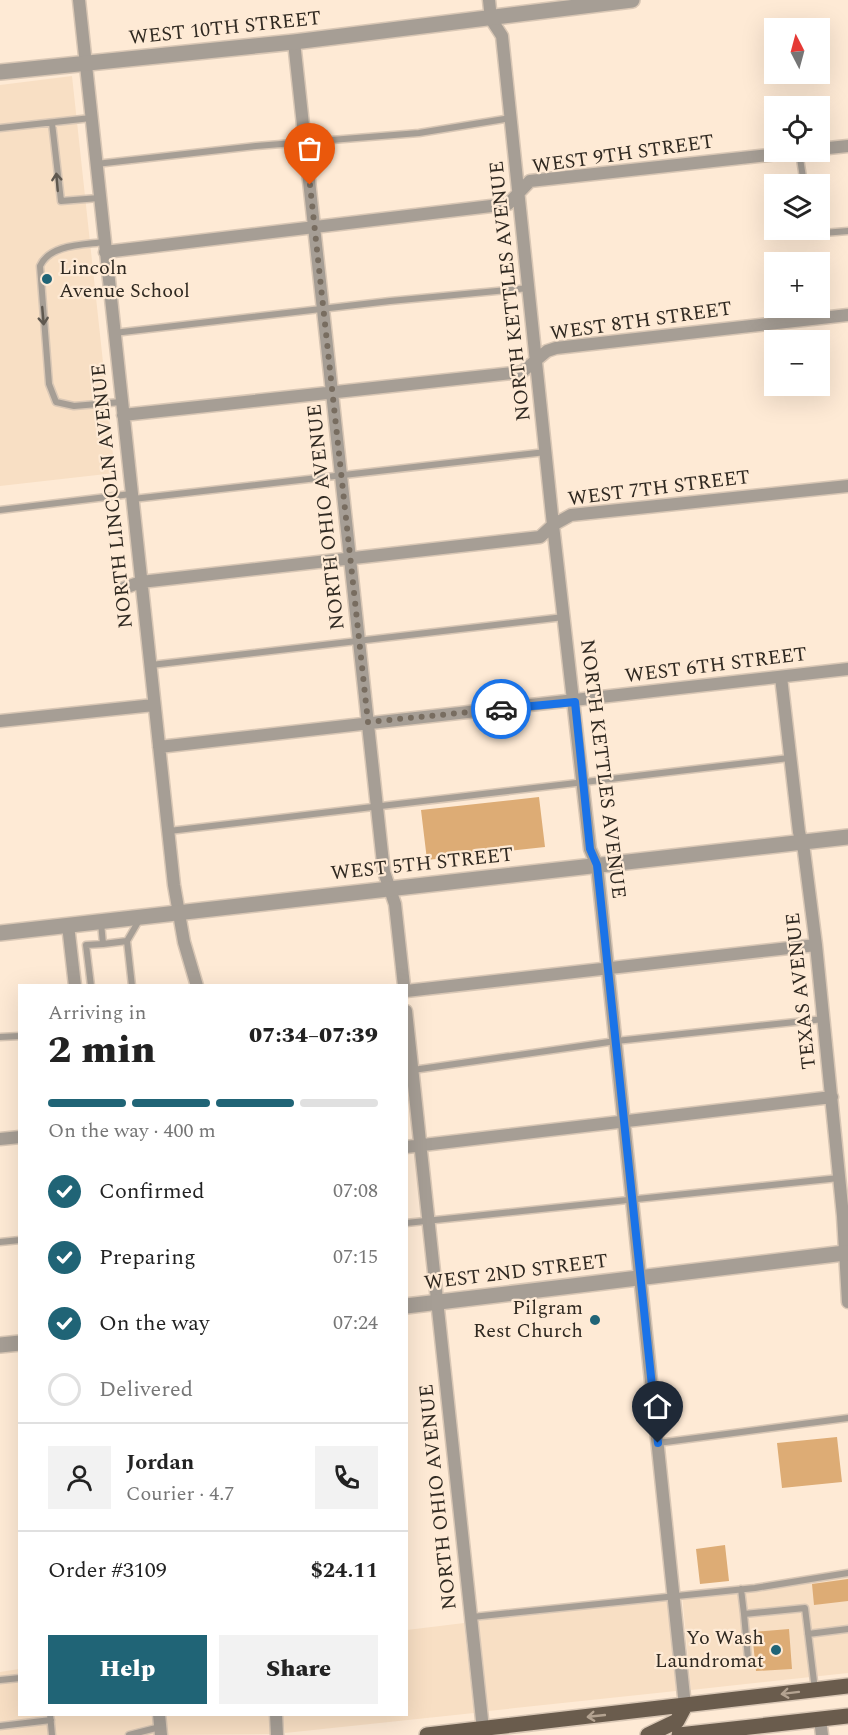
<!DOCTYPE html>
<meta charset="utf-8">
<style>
:root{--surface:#fff;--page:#f2f2f2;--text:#222;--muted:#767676;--line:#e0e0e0;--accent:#206476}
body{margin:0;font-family:Spectral,serif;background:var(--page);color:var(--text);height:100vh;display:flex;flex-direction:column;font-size:22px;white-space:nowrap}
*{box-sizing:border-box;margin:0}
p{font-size:20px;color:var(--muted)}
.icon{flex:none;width:33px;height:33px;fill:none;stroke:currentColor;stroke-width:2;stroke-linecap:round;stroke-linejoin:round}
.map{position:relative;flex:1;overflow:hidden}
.details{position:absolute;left:18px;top:984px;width:390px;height:732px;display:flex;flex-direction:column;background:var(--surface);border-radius:0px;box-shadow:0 6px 24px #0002}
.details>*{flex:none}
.needle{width:39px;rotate:354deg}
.tools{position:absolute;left:764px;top:18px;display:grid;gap:12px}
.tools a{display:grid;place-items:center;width:66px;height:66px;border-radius:0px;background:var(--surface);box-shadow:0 6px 24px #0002;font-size:30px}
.pin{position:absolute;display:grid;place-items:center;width:51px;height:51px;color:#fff;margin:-62px -26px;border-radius:50% 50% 50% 0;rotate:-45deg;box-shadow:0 0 6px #0007}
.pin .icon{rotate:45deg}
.courier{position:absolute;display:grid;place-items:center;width:60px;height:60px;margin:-30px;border:4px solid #1a73e8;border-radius:50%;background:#fff;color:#222;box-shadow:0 2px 8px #0007}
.headline em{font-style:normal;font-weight:800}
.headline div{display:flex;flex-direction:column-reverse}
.headline{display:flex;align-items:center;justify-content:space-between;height:102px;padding:0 30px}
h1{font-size:39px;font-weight:800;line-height:45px}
.bar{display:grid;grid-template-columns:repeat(4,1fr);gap:9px 6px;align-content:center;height:72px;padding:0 30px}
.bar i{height:8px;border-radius:4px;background:var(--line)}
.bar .on{background:var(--accent)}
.bar p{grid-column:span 4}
.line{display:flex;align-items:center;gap:15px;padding:0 30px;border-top:2px solid var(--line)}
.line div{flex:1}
.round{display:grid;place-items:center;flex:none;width:63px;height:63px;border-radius:0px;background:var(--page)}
ol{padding:0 30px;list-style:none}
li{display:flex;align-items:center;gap:18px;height:66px}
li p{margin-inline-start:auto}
li .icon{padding:6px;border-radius:50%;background:var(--accent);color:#fff;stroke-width:4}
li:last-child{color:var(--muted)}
li i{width:33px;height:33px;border:3px solid var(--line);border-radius:50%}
.cta{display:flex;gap:12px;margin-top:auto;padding:12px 30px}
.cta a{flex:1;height:69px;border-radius:0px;background:var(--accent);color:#fff;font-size:24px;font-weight:800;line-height:69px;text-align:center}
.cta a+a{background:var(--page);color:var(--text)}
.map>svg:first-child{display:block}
.built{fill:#f8dfc4}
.building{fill:#ddac75}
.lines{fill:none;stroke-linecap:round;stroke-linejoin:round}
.service-casing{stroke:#d9c7b5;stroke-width:9}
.minor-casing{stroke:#d9c7b5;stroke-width:15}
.tertiary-casing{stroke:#d9c7b5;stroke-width:18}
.primary-casing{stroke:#d9c7b5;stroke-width:18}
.service{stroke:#a69e95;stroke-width:6}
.minor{stroke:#a69e95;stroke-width:12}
.tertiary{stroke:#a69e95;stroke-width:15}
.primary{stroke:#6a5c4d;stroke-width:15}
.oneway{stroke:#5f584f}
.oneway2{stroke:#b4a391}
.done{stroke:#786d60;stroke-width:6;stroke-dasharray:0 10.8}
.route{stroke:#1a73e8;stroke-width:8}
.poi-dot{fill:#206476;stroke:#feead5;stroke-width:2}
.labels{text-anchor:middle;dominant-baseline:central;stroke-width:4.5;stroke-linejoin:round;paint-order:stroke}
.street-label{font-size:20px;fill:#302921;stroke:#feead5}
.poi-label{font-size:20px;fill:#302921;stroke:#feead5;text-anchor:end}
</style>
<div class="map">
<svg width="848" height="1735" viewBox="0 0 848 1735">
<rect width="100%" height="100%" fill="#feead5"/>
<path class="built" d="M72 76 115 473 0 486V85Z
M848 1574V1673L691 1690 682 1595Z
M668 1597 676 1691 488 1711 478 1621Z
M464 1623 474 1713 285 1733 283 1715 406 1714 407 1630Z
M19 1669 20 1714 152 1715 154 1735H0V1672Z
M166 1715H269L270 1734 168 1735Z"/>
<path class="building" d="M539 797 545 847 427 860 421 810Z
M837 1437 842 1482 782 1488 777 1443Z
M725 1545 729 1581 700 1584 696 1549Z
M848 1579V1601L814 1605 812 1584Z
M789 1629 792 1669 756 1671 752 1632Z"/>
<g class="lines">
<g class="service-casing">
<path id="service" d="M52 123 61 201 99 198
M0 128 91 118
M799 152 804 184
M96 164 256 146 419 133 511 118
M811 230V234L848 231
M104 242C83 245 50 244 40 266L49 384 56 402 74 406 121 402
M114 333 390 301 529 288
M133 499 546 452
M0 510 131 494
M151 665 564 617
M169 831 789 758
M127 941 141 917
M103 944 127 941 132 986
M91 986 86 945 103 944 101 923
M0 1037 20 1036
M413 1070 616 1041 824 1019
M406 1223 839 1178
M0 1242 20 1240
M658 1443 848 1418
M741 1589 744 1614
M472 1617 755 1588 848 1573
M808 1634 848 1629
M748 1659 744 1614 805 1608 815 1690
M0 1680 20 1678
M50 1714 52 1735
M0 1726 51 1720
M129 1735 160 1727"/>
</g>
<g class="minor-casing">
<path id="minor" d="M79 0 174 885 184 942 197 986
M489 0 491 19 502 36 553 525 590 849 597 865 685 1706
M294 42 384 872 395 904 404 986
M819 149 848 146
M105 252 508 204 530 181 796 152
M123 415 522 372 547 351 556 348 848 315
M124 588 141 582 540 537 553 525 571 515 848 486
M781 677 799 832 804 851 816 945 843 1216 848 1302
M0 721 154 705
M159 747 848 669
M68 925 75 986
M406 991 816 945
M406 1011 483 1729
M0 1139 20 1137
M406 1147 832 1097
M159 1714 161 1735
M276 1714 277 1735
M820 1719 822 1735"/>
</g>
<g class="tertiary-casing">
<path id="tertiary" d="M0 72 294 42 632 0
M0 933 848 837
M406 1306 845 1253
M0 1345 20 1343"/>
</g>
<g class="primary-casing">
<path id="primary" d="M427 1735 848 1686
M648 1735 677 1721 685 1706
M679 1735 848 1716"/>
</g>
<use href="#service" class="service"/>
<use href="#minor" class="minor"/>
<use href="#tertiary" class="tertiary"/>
<use href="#primary" class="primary"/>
</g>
<defs><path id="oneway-shaft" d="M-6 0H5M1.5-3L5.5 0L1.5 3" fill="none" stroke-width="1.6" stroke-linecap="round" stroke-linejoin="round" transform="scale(1.5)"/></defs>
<g class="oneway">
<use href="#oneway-shaft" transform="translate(57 182) rotate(-95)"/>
<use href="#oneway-shaft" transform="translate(43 316) rotate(85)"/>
</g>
<g class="oneway2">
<use href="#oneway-shaft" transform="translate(790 1693) rotate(173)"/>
<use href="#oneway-shaft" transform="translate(596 1716) rotate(174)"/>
</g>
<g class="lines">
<path class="done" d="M310 185 368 722 501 709"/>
<path class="route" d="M501 709 575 702 590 849 597 865 658 1443"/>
</g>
<g class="poi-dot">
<circle cx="47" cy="279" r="6"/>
<circle cx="595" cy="1320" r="6"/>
<circle cx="776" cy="1650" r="6"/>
</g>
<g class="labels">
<g class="street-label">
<text transform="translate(225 28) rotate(-6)">WEST 10TH STREET</text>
<text transform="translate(623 154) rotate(-8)">WEST 9TH STREET</text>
<text transform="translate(510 291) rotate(-96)">NORTH KETTLES AVENUE</text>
<text transform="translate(641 321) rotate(-8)">WEST 8TH STREET</text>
<text transform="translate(659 488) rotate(-7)">WEST 7TH STREET</text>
<text transform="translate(112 496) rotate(-96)">NORTH LINCOLN AVENUE</text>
<text transform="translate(326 517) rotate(-96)">NORTH OHIO AVENUE</text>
<text transform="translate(716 665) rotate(-7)">WEST 6TH STREET</text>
<text transform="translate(603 769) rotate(83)">NORTH KETTLES AVENUE</text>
<text transform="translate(422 864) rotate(-6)">WEST 5TH STREET</text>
<text transform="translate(801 991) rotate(-96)">TEXAS AVENUE</text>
<text transform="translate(516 1272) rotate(-7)">WEST 2ND STREET</text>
<text transform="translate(438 1497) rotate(-96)">NORTH OHIO AVENUE</text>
</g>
<g class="poi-label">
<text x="59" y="268" text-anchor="start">Lincoln<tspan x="59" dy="23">Avenue School</tspan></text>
<text x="583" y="1308">Pilgram<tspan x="583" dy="23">Rest Church</tspan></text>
<text x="764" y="1638">Yo Wash<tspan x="764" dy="23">Laundromat</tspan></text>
</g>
</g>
</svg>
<div class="tools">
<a><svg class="needle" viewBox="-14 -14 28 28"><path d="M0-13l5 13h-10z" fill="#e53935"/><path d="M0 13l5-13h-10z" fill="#767676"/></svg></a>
<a><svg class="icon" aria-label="locate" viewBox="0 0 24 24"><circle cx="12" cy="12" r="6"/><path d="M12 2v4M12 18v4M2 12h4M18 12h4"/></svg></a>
<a><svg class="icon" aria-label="layers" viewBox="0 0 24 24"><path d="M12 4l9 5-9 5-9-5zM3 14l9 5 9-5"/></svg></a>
<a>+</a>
<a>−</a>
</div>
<div class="pin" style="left:310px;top:185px;background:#ea580c"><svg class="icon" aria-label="bag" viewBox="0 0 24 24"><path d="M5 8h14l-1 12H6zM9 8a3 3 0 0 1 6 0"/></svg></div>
<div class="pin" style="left:658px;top:1443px;background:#1f2937"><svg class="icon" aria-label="home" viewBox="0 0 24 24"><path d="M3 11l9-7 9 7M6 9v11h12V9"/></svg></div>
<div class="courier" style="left:501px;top:709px"><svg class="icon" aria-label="car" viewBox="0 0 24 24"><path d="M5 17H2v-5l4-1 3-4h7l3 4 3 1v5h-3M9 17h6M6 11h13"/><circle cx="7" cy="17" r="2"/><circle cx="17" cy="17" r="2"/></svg></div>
<section class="details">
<div class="headline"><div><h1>2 min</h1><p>Arriving in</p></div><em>07:34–07:39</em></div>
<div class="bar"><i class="on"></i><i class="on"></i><i class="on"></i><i></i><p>On the way · 400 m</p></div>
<ol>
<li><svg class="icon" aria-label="check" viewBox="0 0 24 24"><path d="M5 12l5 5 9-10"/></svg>Confirmed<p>07:08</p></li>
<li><svg class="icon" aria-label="check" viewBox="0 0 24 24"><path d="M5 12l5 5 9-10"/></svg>Preparing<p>07:15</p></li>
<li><svg class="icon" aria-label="check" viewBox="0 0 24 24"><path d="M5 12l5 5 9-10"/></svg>On the way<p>07:24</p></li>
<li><i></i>Delivered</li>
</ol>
<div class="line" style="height:108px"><a class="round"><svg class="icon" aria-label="person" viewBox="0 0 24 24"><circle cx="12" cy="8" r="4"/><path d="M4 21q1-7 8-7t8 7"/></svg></a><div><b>Jordan</b><p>Courier · 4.7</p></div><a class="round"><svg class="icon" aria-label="phone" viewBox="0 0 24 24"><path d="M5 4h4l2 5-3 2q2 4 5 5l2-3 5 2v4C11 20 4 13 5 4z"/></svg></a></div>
<div class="line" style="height:78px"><div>Order #3109</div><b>$24.11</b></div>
<div class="cta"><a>Help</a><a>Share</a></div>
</section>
</div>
